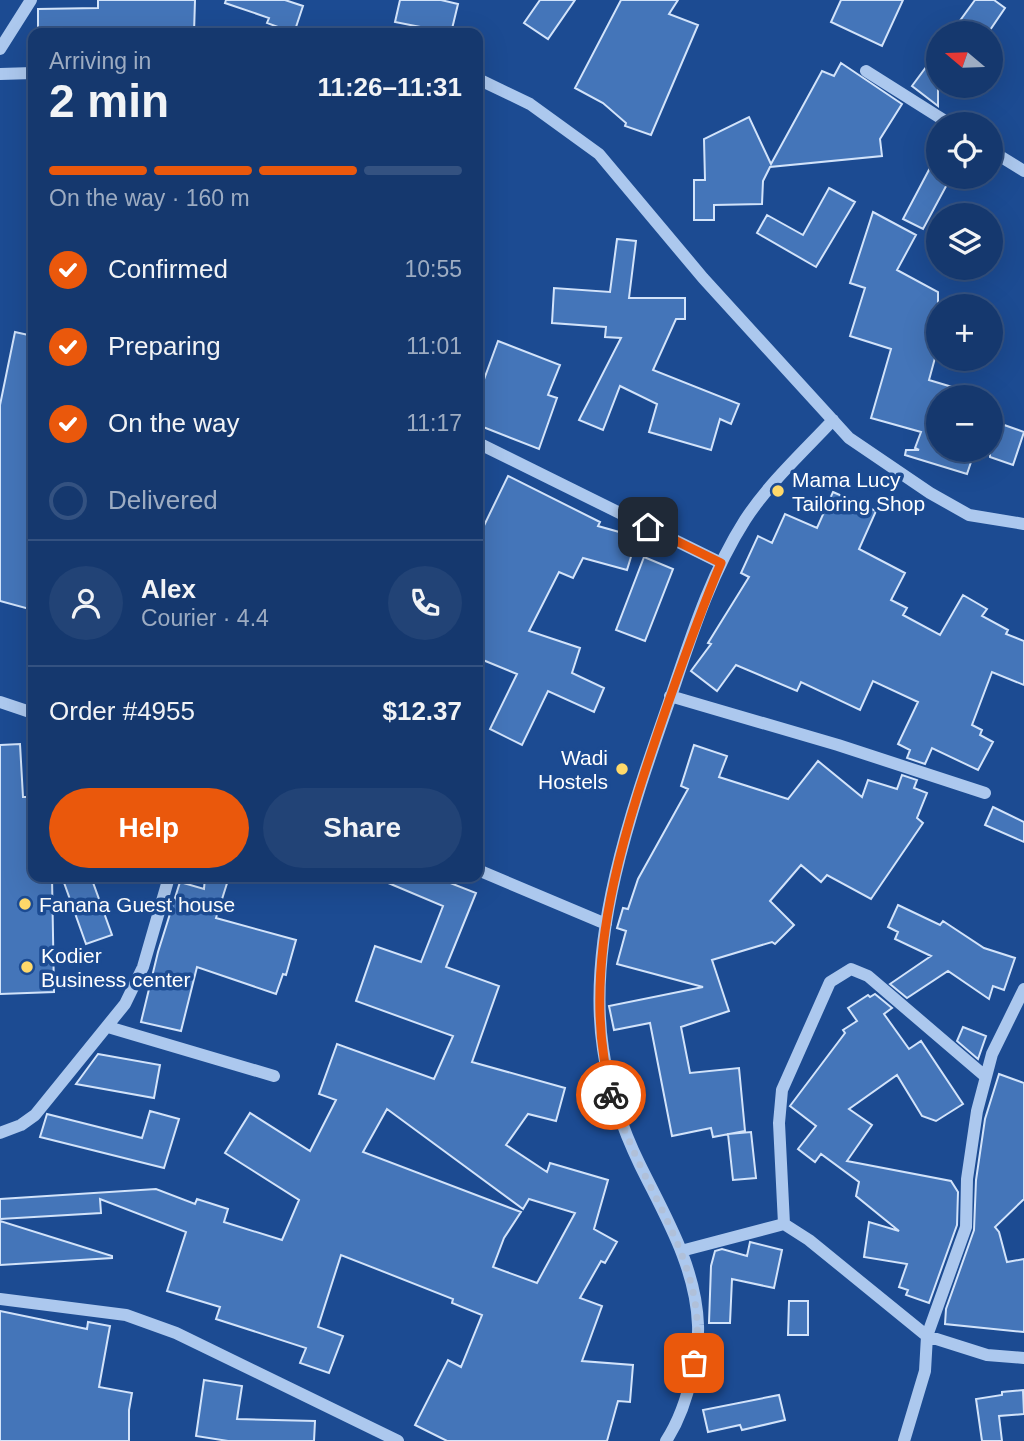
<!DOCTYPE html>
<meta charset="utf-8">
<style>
:root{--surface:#15386e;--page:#224376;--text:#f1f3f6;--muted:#9dacc2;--line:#345281;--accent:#ea580c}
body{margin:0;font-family:Arial,sans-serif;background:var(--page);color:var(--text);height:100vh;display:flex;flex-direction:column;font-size:26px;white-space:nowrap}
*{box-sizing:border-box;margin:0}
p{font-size:23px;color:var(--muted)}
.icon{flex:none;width:38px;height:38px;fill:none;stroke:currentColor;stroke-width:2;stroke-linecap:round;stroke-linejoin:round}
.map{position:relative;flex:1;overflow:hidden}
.sheet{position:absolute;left:28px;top:28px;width:455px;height:854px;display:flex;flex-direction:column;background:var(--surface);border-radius:14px;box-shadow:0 7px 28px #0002,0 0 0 2px var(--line)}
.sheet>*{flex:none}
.needle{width:46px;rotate:289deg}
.fabs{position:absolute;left:926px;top:21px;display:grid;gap:14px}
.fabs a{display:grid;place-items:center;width:77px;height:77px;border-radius:50%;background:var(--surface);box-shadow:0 7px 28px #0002,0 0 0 2px var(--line);font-size:35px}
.pin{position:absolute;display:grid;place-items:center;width:60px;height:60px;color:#fff;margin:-30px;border-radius:14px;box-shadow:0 4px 10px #0006}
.courier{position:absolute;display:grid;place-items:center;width:70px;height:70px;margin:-35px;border:5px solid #ea580c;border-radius:50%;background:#fff;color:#222;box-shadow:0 2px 9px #0007}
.headline em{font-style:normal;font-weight:600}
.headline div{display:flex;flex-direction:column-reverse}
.headline{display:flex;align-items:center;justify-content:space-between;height:119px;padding:0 21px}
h1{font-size:46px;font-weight:600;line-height:52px}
.bar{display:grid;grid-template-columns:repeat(4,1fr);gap:10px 7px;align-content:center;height:84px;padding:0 21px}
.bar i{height:9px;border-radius:5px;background:var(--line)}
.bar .current{background:var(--accent)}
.bar p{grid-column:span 4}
.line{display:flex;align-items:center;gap:18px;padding:0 21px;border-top:2px solid var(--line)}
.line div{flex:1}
.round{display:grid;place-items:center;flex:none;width:74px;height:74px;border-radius:37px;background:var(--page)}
ol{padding:0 21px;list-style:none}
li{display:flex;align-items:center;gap:21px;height:77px}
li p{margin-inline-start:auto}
li .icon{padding:7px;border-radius:50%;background:var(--accent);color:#fff;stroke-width:4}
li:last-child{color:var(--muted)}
li i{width:38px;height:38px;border:4px solid var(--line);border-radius:50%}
.cta{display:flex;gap:14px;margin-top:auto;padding:14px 21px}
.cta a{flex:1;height:80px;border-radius:42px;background:var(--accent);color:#fff;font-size:28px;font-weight:600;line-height:80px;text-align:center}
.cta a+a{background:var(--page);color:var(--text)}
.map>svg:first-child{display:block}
.building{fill:#4475b9;stroke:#d2e3fa;stroke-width:2;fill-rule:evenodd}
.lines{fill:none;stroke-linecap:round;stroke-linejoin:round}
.minor{stroke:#acc8ee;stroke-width:12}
.done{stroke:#b0c0d9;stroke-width:7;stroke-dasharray:0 12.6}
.route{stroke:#ea580c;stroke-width:9}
.poi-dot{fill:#ffd96a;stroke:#1c4b92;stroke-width:2.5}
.labels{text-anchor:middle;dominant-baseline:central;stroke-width:7;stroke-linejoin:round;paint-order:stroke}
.poi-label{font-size:21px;fill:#fff;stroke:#1c4b92;text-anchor:start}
</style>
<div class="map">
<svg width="1024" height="1441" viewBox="0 0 1024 1441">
<rect width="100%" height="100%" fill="#1c4b92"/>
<path class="building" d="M98 0H195L194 33H38V9L98 8Z
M226 0H285L303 6 294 33 267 23 269 18 225 3Z
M400 0H441L458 4 451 33 395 22Z
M540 0H575L548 39 524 23Z
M621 0H678L669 14 698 25 651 135 625 126 626 123 603 103 575 88Z
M841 0H903L882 46 831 22Z
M975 0H994L1005 8 988 33H951Z
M938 51V106L912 86Z
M841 63 902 104 880 139 882 156 770 167 763 181 762 204 714 205V220H694V180H705L704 139 749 117 771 164 822 71 834 76Z
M931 166 938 170V177H951L923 229 903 219Z
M829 188 855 202 816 267 757 233 767 215 803 235Z
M873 212 916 235 897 270 938 292V325L928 344 938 347 929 380 969 392V397H938V450H975L967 474 905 455 906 450H919L915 448 921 432 871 418 891 349 850 336 865 288 850 283Z
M617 239 636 241 629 298H685V319H676L653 370 739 404 731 424 720 419 711 450 649 432 657 404 620 386 603 430 579 420 621 338 605 337 606 327 552 323 554 288 610 292Z
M15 332 33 336V610L0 601V405Z
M498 341 560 365 548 395 557 398 539 449 478 425V396Z
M990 420 1024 432 1013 465 990 457Z
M508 476 600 522 598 526 637 537 627 570 583 558 573 578 559 572 529 631 580 648 572 673 604 688 594 712 548 691 522 745 490 729 517 674 478 658V538Z
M833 492 876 511 859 549 905 573 891 600 907 608 903 615 940 635 963 595 987 609 982 616 1008 630 1006 634 1024 641V685L992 672 972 725 982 730 980 735 993 742 978 770 932 748 925 764 907 758 910 750 898 744 918 702 873 681 860 710 801 682 797 691 736 665 717 691 691 671 711 644 708 643 749 577 741 573 758 536 772 543 785 514 817 528Z
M644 557 673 569 645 641 616 630Z
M20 744 23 797H28L29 860H33V877H52L54 992 0 994V745Z
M694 745 727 756 719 777 788 799 818 761 862 797 868 780 897 789 902 775 917 780 914 788 927 793 917 818 923 823 871 899 827 875 821 882 801 865 770 901 794 925 775 944 772 942 712 960 729 1011 681 1027 690 1073 739 1068 745 1131 713 1137 711 1128 672 1136 650 1023 614 1030 609 1006 703 987 617 964 626 931 617 928 623 908 628 909 638 879 688 789 681 786Z
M993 807 1024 822V842L985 825Z
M62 877H91L112 935 86 944Z
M205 877H229L216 918 296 940 286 975 283 974 276 994 197 967 181 1031 141 1022 158 952 180 882 204 889Z
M374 877H435L476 893 446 967 499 986 472 1062 565 1088 556 1121 528 1114 506 1145 547 1172 550 1163 608 1180 594 1229 617 1242 605 1263 601 1261 580 1298 602 1306 582 1361 633 1365 630 1402 618 1401 607 1441H447L415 1425 448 1360 461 1367 482 1315 452 1303 453 1299 341 1255 318 1327 343 1336 329 1373 300 1363 306 1348 216 1319 220 1307 167 1291 186 1232 100 1199 101 1213 0 1219V1199L156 1189 195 1204 197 1199 228 1209 224 1222 282 1240 299 1200 225 1153 250 1113 310 1151 336 1100 319 1094 337 1044 434 1079 453 1036 356 1001 375 946 421 962 443 906ZM387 1109 523 1209 529 1199 575 1213 537 1283 493 1267 504 1238 521 1212 363 1152Z
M898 905 940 925 943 921 984 948 1015 958 1004 990 993 986 989 999 948 971 907 998 890 984 931 956 895 939 898 932 888 927Z
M875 994 892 1008 884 1014 909 1049 921 1041 963 1104 936 1121 922 1116 897 1075 849 1109 872 1125 847 1161 951 1181 958 1192 957 1225 929 1303 906 1295 908 1290 899 1287 907 1264 864 1257 869 1222 899 1231 856 1196 859 1182 821 1154 815 1162 798 1149 816 1126 790 1106 845 1033 843 1030 857 1021 848 1008 868 995 870 997Z
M963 1027 986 1036 978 1059 957 1041Z
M98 1054 160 1065 154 1098 76 1084Z
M999 1074 1024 1083V1199L995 1227 999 1232 1007 1262 1024 1259V1332L945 1324 946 1309 974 1230 976 1180 985 1119Z
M150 1111 179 1119 164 1168 40 1137 47 1114 142 1138Z
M751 1132 756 1178 733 1180 728 1134Z
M0 1221 112 1256V1258L0 1265Z
M750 1242 782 1250 774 1288 732 1279 730 1323H709L711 1266 715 1251 722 1249 747 1256Z
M789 1301H808V1335H788Z
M0 1311 87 1329 88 1322 110 1326 99 1387 132 1393 129 1410V1441H0Z
M204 1380 242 1386 237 1419 315 1421 314 1441H228L196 1436Z
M1023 1390 1024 1414 999 1416 1002 1441H982L976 1399 1002 1395V1392Z
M779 1395 785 1420 742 1430 740 1425 708 1432 703 1410Z"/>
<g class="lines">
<path class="minor" d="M0 49 31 0
M866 71 950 124
M0 74 33 73
M478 79 530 104 599 154 703 278 849 438 930 493 969 515 1024 524
M990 150 1024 171
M478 443 721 563
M670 696 838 745 985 793
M0 702 33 713
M478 870 606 924
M108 1027 274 1076
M0 1133 21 1125 35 1115 125 1004 143 967 169 877
M784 1224 779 1123 782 1090 830 982 851 969 868 976 986 1077
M681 1251 784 1224 809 1240 927 1336 987 1355 1024 1358
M0 1299 126 1315 176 1333 398 1441
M666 1441C679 1421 687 1398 692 1374 695 1358 699 1342 698 1325 696 1267 665 1216 640 1165 622 1128 609 1090 603 1049 586 936 633 805 670 699 691 637 710 575 745 520 769 483 803 452 833 420
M904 1441 925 1371 927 1336 966 1227 967 1179 977 1111 992 1054 1024 989"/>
</g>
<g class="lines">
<path class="done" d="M611 1095C620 1118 629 1142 640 1165 670 1228 709 1290 694 1363"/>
<path class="route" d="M611 1095C607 1083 606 1070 604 1058 586 943 628 820 665 712 683 661 700 612 721 563L648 527"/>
</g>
<g class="poi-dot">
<circle cx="778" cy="491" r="7"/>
<circle cx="622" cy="769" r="7"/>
<circle cx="25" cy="904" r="7"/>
<circle cx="27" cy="967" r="7"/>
</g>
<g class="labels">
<g class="poi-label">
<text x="792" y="479">Mama Lucy<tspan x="792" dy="24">Tailoring Shop</tspan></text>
<text x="608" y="757" text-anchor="end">Wadi<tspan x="608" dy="24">Hostels</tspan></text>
<text x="39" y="904">Fanana Guest house</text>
<text x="41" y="955">Kodier<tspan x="41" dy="24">Business center</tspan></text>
</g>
</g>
</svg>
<div class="fabs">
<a><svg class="needle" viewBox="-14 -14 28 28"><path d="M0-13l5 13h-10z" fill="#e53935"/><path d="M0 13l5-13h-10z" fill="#9dacc2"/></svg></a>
<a><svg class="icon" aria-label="locate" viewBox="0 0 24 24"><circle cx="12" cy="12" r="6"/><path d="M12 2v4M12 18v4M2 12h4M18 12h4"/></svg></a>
<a><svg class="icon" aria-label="layers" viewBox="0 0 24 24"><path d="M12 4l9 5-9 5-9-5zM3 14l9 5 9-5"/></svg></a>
<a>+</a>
<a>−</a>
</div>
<div class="pin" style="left:694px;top:1363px;background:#ea580c"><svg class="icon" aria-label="bag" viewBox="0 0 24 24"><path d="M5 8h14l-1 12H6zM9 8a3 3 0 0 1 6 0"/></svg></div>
<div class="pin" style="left:648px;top:527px;background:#1f2937"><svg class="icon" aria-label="home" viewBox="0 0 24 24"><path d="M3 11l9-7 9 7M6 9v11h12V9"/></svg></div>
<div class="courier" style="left:611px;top:1095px"><svg class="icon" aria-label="bike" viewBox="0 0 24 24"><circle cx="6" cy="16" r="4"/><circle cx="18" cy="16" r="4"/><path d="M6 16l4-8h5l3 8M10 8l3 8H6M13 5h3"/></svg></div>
<section class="sheet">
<div class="headline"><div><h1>2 min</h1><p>Arriving in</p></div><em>11:26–11:31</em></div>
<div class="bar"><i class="current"></i><i class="current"></i><i class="current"></i><i></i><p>On the way · 160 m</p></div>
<ol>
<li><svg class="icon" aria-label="check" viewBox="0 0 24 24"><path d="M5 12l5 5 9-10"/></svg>Confirmed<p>10:55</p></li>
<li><svg class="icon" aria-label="check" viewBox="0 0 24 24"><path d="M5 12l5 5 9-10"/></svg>Preparing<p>11:01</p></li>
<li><svg class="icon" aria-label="check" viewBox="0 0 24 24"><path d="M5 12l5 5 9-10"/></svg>On the way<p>11:17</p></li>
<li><i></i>Delivered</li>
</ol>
<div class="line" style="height:126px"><a class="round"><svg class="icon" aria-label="person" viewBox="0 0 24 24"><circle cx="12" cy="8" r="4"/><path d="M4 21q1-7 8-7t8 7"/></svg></a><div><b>Alex</b><p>Courier · 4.4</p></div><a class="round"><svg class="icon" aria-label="phone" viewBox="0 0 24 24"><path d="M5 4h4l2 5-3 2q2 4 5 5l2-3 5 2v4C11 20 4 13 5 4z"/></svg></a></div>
<div class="line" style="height:91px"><div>Order #4955</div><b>$12.37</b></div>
<div class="cta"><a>Help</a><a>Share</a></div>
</section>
</div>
